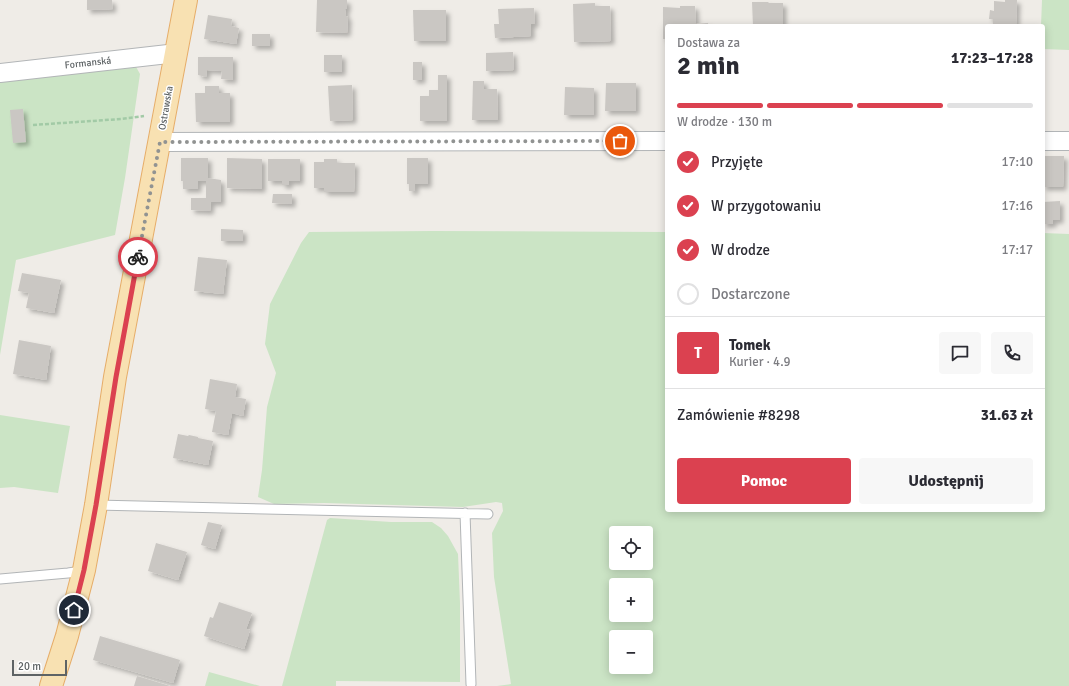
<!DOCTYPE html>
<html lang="pl">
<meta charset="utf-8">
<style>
:root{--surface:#fff;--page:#f7f7f7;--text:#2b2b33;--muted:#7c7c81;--line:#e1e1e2;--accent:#db4150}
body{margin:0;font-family:Signika,sans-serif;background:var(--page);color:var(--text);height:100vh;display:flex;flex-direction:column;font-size:15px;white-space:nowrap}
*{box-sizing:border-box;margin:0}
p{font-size:13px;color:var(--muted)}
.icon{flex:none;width:22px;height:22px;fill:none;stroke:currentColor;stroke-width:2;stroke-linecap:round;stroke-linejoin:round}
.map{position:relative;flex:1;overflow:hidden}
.details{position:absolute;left:665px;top:24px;width:380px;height:488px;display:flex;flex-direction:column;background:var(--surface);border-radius:4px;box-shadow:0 2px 10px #0003}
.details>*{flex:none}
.fabs{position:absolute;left:609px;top:526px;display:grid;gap:8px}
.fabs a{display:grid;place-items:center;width:44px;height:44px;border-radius:4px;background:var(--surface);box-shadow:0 2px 10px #0003;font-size:20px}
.scale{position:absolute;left:12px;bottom:10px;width:55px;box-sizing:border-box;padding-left:4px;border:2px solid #5e6365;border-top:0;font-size:11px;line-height:14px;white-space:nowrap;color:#5e6365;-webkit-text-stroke:3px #fff;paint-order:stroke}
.pin{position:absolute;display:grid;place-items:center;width:34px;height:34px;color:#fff;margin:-17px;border:2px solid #fff;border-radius:50%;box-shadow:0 1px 4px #0007}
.courier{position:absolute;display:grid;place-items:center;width:40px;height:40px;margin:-20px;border:3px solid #db4150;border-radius:50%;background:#fff;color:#222;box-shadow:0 1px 5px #0007}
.overview em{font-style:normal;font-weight:700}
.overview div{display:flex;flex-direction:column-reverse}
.overview{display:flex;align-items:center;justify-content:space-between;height:68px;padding:0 12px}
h1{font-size:26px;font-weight:700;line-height:30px}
.bar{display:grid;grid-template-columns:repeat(4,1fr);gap:6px 4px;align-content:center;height:48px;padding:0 12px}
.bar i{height:5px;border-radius:3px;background:var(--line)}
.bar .current{background:var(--accent)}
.bar p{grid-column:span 4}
.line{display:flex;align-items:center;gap:10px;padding:0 12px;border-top:1px solid var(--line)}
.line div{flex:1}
.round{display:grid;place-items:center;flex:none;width:42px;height:42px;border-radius:4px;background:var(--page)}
ol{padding:0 12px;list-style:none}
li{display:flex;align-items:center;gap:12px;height:44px}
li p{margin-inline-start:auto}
li .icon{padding:4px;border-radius:50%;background:var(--accent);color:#fff;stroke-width:4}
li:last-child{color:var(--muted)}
li i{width:22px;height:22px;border:2px solid var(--line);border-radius:50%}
.button{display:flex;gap:8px;margin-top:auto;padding:8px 12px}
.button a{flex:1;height:46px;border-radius:4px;background:var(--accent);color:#fff;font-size:16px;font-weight:700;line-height:46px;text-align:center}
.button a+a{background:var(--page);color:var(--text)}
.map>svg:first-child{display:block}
.green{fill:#cbe4c5;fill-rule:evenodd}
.building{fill:#cac7c3;filter:url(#shadow)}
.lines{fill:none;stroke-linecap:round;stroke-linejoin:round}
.lane-casing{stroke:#b2b5b7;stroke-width:11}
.street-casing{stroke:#b2b5b7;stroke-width:20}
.primary-casing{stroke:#e6ad69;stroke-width:24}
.path{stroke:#a2caa6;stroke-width:2.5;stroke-dasharray:4 2;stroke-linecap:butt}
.lane{stroke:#fff;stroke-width:9}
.street{stroke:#fff;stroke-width:18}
.primary{stroke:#f8e1b2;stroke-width:22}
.done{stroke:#919392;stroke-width:4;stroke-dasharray:0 7.2}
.route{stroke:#db4150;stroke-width:5}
.labels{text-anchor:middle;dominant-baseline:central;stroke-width:3;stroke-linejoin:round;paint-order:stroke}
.street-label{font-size:10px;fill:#5e6365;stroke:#fff}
</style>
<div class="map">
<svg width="1069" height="686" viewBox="0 0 1069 686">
<defs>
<filter id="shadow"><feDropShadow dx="3.5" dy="3.5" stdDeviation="2" flood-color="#0004"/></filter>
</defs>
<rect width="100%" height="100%" fill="#efece7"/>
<path class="green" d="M1042 0H1069V50L1043 49V26H1041Z
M135 65 140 74 125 178 115 235 16 260 0 355V81Z
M432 231 667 232V510H1043V233L1069 234V686H497L511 684 494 577 492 533 503 511 502 503 496 502 463 507 324 503 274 504 258 497 262 470 267 407 276 373 265 344 270 304 301 243 309 232ZM616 533H646V563H616ZM616 585H646V615H616ZM616 637H646V667H616Z
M0 415 70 426 58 493 14 487 0 488Z
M330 518 391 522H432L441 528 448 536 458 554 460 603V682L336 681V686H282L327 520Z
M209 672 260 686H205Z"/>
<path class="building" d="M87 0H112L113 9 87 10Z
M317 0H347V9H345L346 16 348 17 347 33 316 32Z
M1005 0H1017L1016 26H993V19H989L990 10 994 11V1L1005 2Z
M752 2H769L768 3H783V26H753Z
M595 3V6H610L611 41 574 42 573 4Z
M680 6H695L696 24 708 23V26H667V39H663V7L680 8Z
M534 8 535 24H531V36L495 38 494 24H499L498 9Z
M413 10H446V41H414Z
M208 15 232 19 231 26 239 28 236 44 204 39Z
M252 34H270V46H252Z
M513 52 514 70 486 71V53Z
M324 55H342V72H324Z
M198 57H233V80L221 79 222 71 207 70 206 77 198 75Z
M413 62H422V80H413Z
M438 75H447V121H420V96H429V90H438Z
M473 81H484V89H497L498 120H472Z
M606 83H636V111H605Z
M352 85 353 120 330 121 328 86Z
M205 86H219V93H230V122H196L195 93H205Z
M565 87 594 88V115H564Z
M23 109 26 142 13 143 10 110Z
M1043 156H1064L1063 187H1043Z
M181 158H208V178L221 180V202H211L210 211 191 210V198H206V181H198V189H183V181H181Z
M227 158 262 159V189L227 188Z
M407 158H428V184H415V191H409V184H407Z
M268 159H300V181H289V185H282V181H268Z
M324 159H337V163H355L354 192H324V188H314V162H324Z
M273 194H292V204L272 203Z
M1060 201V220H1053V224H1043V202Z
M221 229 243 230V241H221Z
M198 257 227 260 223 294 194 291Z
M22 273 61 280 54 313 26 308 29 293 18 291Z
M19 340 51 346 46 380 13 374Z
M210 379 237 384 235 397 246 399 243 416 232 413 228 435 212 432 216 411 205 409Z
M178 434 188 436 189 435 198 437V438L213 441 208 465 173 458Z
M208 522 222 525 215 549 201 545Z
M156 543 187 552 178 580 148 571Z
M219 602 252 613 246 629 250 630 244 649 204 636 210 617 213 618Z
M100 636 180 660 173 683 93 660Z
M137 676 170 686H134Z"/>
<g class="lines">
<g class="lane-casing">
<path id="lane" d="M96 505 488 514
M465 513 471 684
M0 579 68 573 82 571"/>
</g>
<g class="street-casing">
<path id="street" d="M0 73 177 53
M1043 141H1069
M160 142 667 141"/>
</g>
<g class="primary-casing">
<path id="primary" d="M51 686 67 636 84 570 96 505 115 377 186 0"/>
</g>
<path class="path" d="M33 125 121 119 144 116"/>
<use href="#lane" class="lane"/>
<use href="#street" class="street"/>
<use href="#primary" class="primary"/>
</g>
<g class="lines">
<path class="done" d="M138 257 160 142 620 141"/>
<path class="route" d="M74 610 84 570 96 505 116 377 138 257"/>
</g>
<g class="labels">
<g class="street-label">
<text transform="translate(88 63) rotate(-6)">Formanská</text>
<text transform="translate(166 108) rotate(-80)">Ostrawska</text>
</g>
</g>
</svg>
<div class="fabs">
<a><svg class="icon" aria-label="locate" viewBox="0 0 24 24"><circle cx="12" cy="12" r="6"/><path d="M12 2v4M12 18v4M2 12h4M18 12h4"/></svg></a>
<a>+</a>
<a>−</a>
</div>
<div class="scale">20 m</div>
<div class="pin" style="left:620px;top:141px;background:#ea580c"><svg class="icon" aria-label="bag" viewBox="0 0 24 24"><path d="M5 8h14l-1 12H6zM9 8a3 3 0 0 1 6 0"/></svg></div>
<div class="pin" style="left:74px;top:610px;background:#1f2937"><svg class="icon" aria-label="home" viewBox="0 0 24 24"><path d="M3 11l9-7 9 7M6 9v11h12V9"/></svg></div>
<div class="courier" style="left:138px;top:257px"><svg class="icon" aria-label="bike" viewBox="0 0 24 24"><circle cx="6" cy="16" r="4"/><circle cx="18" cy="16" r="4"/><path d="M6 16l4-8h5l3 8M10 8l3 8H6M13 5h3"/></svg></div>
<section class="details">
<div class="overview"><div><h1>2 min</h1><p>Dostawa za</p></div><em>17:23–17:28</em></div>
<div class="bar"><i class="current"></i><i class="current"></i><i class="current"></i><i></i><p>W drodze · 130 m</p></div>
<ol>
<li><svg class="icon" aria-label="check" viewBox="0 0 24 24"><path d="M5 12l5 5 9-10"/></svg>Przyjęte<p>17:10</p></li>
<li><svg class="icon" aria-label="check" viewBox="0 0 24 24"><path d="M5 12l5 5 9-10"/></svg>W przygotowaniu<p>17:16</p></li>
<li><svg class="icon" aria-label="check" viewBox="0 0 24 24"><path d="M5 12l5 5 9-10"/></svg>W drodze<p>17:17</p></li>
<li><i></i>Dostarczone</li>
</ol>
<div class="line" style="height:72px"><b class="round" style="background:var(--accent);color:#fff">T</b><div><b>Tomek</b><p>Kurier · 4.9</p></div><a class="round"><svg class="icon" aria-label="chat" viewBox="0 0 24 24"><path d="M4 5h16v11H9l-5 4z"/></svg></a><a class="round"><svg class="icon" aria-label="phone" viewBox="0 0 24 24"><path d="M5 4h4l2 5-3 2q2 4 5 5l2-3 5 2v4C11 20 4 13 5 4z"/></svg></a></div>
<div class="line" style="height:52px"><div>Zamówienie #8298</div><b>31.63 zł</b></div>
<div class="button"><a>Pomoc</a><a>Udostępnij</a></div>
</section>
</div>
